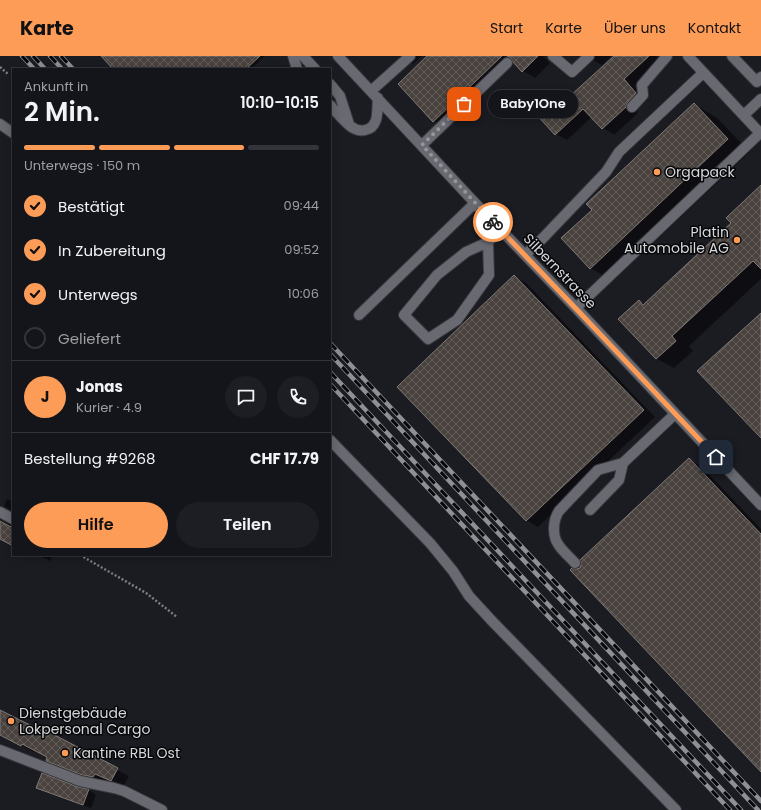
<!DOCTYPE html>
<html lang="de">
<meta charset="utf-8">
<style>
:root{--surface:#14151a;--page:#1d1e23;--text:#f1f3f6;--muted:#9d9fa2;--line:#333439;--accent:#fd9c56}
body{margin:0;font-family:Poppins,sans-serif;background:var(--page);color:var(--text);height:100vh;display:flex;flex-direction:column;font-size:15px;white-space:nowrap}
*{box-sizing:border-box;margin:0}
p{font-size:13px;color:var(--muted)}
.icon{flex:none;width:22px;height:22px;fill:none;stroke:currentColor;stroke-width:2;stroke-linecap:round;stroke-linejoin:round}
.map{position:relative;flex:1;overflow:hidden}
.details{position:absolute;left:12px;top:12px;width:319px;height:488px;display:flex;flex-direction:column;background:var(--surface);border-radius:0px;box-shadow:0 2px 10px #0003,0 0 0 1px var(--line)}
.details>*{flex:none}
.pin{position:absolute;display:grid;place-items:center;width:34px;height:34px;color:#fff;margin:-17px;border-radius:8px;box-shadow:0 2px 6px #0006}
.courier{position:absolute;display:grid;place-items:center;width:40px;height:40px;margin:-20px;border:3px solid #fd9c56;border-radius:50%;background:#fff;color:#222;box-shadow:0 1px 5px #0007}
.bubble{position:absolute;height:28px;border-radius:14px;background:var(--surface);box-shadow:0 2px 10px #0003,0 0 0 1px var(--line);font-size:13px;font-weight:600;line-height:28px;text-align:center}
.headline em{font-style:normal;font-weight:600}
.headline div{display:flex;flex-direction:column-reverse}
.headline{display:flex;align-items:center;justify-content:space-between;height:68px;padding:0 12px}
h1{font-size:26px;font-weight:600;line-height:30px}
.bar{display:grid;grid-template-columns:repeat(4,1fr);gap:6px 4px;align-content:center;height:48px;padding:0 12px}
.bar i{height:5px;border-radius:3px;background:var(--line)}
.bar .current{background:var(--accent)}
.bar p{grid-column:span 4}
.line{display:flex;align-items:center;gap:10px;padding:0 12px;border-top:1px solid var(--line)}
.line div{flex:1}
.round{display:grid;place-items:center;flex:none;width:42px;height:42px;border-radius:21px;background:var(--page)}
ol{padding:0 12px;list-style:none}
li{display:flex;align-items:center;gap:12px;height:44px}
li p{margin-inline-start:auto}
li .icon{padding:4px;border-radius:50%;background:var(--accent);color:#111;stroke-width:4}
li:last-child{color:var(--muted)}
li i{width:22px;height:22px;border:2px solid var(--line);border-radius:50%}
.primary-button{display:flex;gap:8px;margin-top:auto;padding:8px 12px}
.primary-button a{flex:1;height:46px;border-radius:24px;background:var(--accent);color:#111;font-size:16px;font-weight:600;line-height:46px;text-align:center}
.primary-button a+a{background:var(--page);color:var(--text)}
header{display:flex;align-items:center;gap:24px;box-sizing:border-box;height:56px;padding:0 20px;background:var(--accent);color:#111}
header strong{font-size:19px}
nav{display:flex;gap:22px;margin-inline-start:auto;font-size:14px}
.map>svg:first-child{display:block}
.shadow{fill:#0007}
.building{fill:url(#building-cross-hatch);stroke:#817974}
.lines{fill:none;stroke-linecap:round;stroke-linejoin:round}
.minor-casing{stroke:#38383d;stroke-width:12}
.path{stroke:#7d7e83;stroke-width:2.5;stroke-dasharray:2 2;stroke-linecap:butt}
.minor{stroke:#686971;stroke-width:10}
.rail-casing{stroke:#8f9095;stroke-width:4.5}
.rail{stroke:#060709;stroke-width:3;stroke-dasharray:9;stroke-linecap:butt}
.done{stroke:#95969a;stroke-width:4;stroke-dasharray:0 7.2}
.route{stroke:#fd9c56;stroke-width:5}
.poi-dot{fill:#fd9c56;stroke:#060709;stroke-width:1.5}
.labels{text-anchor:middle;dominant-baseline:central;stroke-width:3;stroke-linejoin:round;paint-order:stroke}
.poi-label{font-size:14px;fill:#d6d7db;stroke:#060709;text-anchor:start}
.street-label{font-size:14px;fill:#d6d7db;stroke:#060709}
</style>
<header>
<strong>Karte</strong>
<nav><a>Start</a><a>Karte</a><a>Über uns</a><a>Kontakt</a></nav>
</header>
<div class="map">
<svg width="761" height="754" viewBox="0 0 761 754">
<defs>
<pattern id="building-cross-hatch" width="8" height="8" patternUnits="userSpaceOnUse"><rect width="8" height="8" fill="#49423e"/><path d="M0 0l8 8M0 8l8-8" fill="none" stroke="#625d59"/></pattern>
</defs>
<rect width="100%" height="100%" fill="#1b1c22"/>
<path class="shadow" d="M102 0H265L251 13H114Z
M399 0H422L413 8Z
M429 0H503L512 9 446 72 434 65Z
M510 0H543L550 7 535 22 523 15Z
M586 0H611L602 9Z
M615 0H656L661 5 634 30 647 44 638 53 637 58 614 79 603 72 592 61 567 84 556 78 535 56 550 42 562 48Z
M694 48 717 62 750 96 613 225 590 212 593 154Z
M761 130V223L689 290 693 295 674 312 657 303 620 263 639 245 645 248 732 167Z
M514 220 526 227 655 361 538 471 526 464Z
M689 403 701 410 761 473V715L576 514 580 512Z
M7 443 13 446V455L4 450Z
M0 464 13 470V489L0 482Z
M38 499H53L50 505Z
M0 655 129 720 123 731 107 724 106 728 95 725 60 712 47 704 48 702 35 695 34 696 0 679Z
M38 731 77 732 89 734 96 739 91 752 45 736Z"/>
<path class="building" d="M101 0H260L246 13H113Z
M427 0H502L433 66 398 28Z
M507 0H538L522 16 513 6 511 2Z
M614 0H649L624 23 636 37 627 47 626 51 602 73 583 53 555 79 534 56 550 40 559 50Z
M694 47 728 83 590 213 561 182 592 154 586 148Z
M761 129V213L753 205 672 280 676 285 656 303 618 263 639 244 643 249 731 167 726 162Z
M514 219 644 354 526 465 397 331Z
M761 257V382L697 315Z
M689 402 761 478V716L570 514 572 512 576 513 580 512 581 509 580 504Z
M0 465 13 472V490L0 483Z
M0 654 44 676 45 674 118 712 111 725 95 718 93 721 82 719 46 705 47 701 22 688 21 690 0 679Z
M42 717 78 731 89 733 83 749 36 732Z"/>
<g class="lines">
<g class="minor-casing">
<path id="minor" d="M293 0 297 13
M303 0 315 13
M338 0 475 147 576 252 761 449
M553 0 572 16 589 0
M688 0 761 78
M732 0 757 26 761 21
M330 28 340 40 349 68
M371 35 410 0
M330 49C336 56 343 64 350 70 359 77 372 76 376 64 378 57 377 49 378 42
M632 51 643 39 642 29 667 0
M744 59 761 43
M0 68 13 77
M422 89 507 7
M488 186 466 196 437 219 404 259 428 283 457 264 489 219 488 186 500 174
M525 199 542 183 606 116 619 96 703 17
M576 252 760 77
M359 259 475 147
M330 384 430 487 453 515 469 540 492 565 676 754
M590 454 619 424 623 407 675 358
M0 456 13 463
M575 507C570 501 562 495 558 488 552 479 553 464 559 455L598 414 623 407
M0 694 80 725 114 732 124 735 162 754"/>
</g>
<path class="path" d="M0 11 8 18
M80 499 146 537 177 561"/>
<use href="#minor" class="minor"/>
<g class="rail-casing">
<path id="rail" d="M22 0 34 13
M33 0 45 13
M50 0 62 13
M61 0 73 13
M330 287 761 745
M330 298 758 754
M330 316 741 754
M330 328 730 754"/>
</g>
<use href="#rail" class="rail"/>
</g>
<g class="lines">
<path class="done" d="M464 48 422 89 493 166"/>
<path class="route" d="M493 166 583 260 716 401"/>
</g>
<g class="poi-dot">
<circle cx="657" cy="116" r="4"/>
<circle cx="737" cy="184" r="4"/>
<circle cx="11" cy="665" r="4"/>
<circle cx="65" cy="697" r="4"/>
</g>
<g class="labels">
<g class="poi-label">
<text x="665" y="116">Orgapack</text>
<text x="729" y="176" text-anchor="end">Platin<tspan x="729" dy="16">Automobile AG</tspan></text>
<text x="19" y="657">Dienstgebäude<tspan x="19" dy="16">Lokpersonal Cargo</tspan></text>
<text x="73" y="697">Kantine RBL Ost</text>
</g>
<g class="street-label">
<text transform="translate(560 215) rotate(46)">Silbernstrasse</text>
</g>
</g>
</svg>
<div class="pin" style="left:464px;top:48px;background:#ea580c"><svg class="icon" aria-label="bag" viewBox="0 0 24 24"><path d="M5 8h14l-1 12H6zM9 8a3 3 0 0 1 6 0"/></svg></div>
<div class="pin" style="left:716px;top:401px;background:#1f2937"><svg class="icon" aria-label="home" viewBox="0 0 24 24"><path d="M3 11l9-7 9 7M6 9v11h12V9"/></svg></div>
<div class="courier" style="left:493px;top:166px"><svg class="icon" aria-label="bike" viewBox="0 0 24 24"><circle cx="6" cy="16" r="4"/><circle cx="18" cy="16" r="4"/><path d="M6 16l4-8h5l3 8M10 8l3 8H6M13 5h3"/></svg></div>
<div class="bubble" style="left:488px;top:34px;width:90px">Baby1One</div>
<section class="details">
<div class="headline"><div><h1>2 Min.</h1><p>Ankunft in</p></div><em>10:10–10:15</em></div>
<div class="bar"><i class="current"></i><i class="current"></i><i class="current"></i><i></i><p>Unterwegs · 150 m</p></div>
<ol>
<li><svg class="icon" aria-label="check" viewBox="0 0 24 24"><path d="M5 12l5 5 9-10"/></svg>Bestätigt<p>09:44</p></li>
<li><svg class="icon" aria-label="check" viewBox="0 0 24 24"><path d="M5 12l5 5 9-10"/></svg>In Zubereitung<p>09:52</p></li>
<li><svg class="icon" aria-label="check" viewBox="0 0 24 24"><path d="M5 12l5 5 9-10"/></svg>Unterwegs<p>10:06</p></li>
<li><i></i>Geliefert</li>
</ol>
<div class="line" style="height:72px"><b class="round" style="background:var(--accent);color:#111">J</b><div><b>Jonas</b><p>Kurier · 4.9</p></div><a class="round"><svg class="icon" aria-label="chat" viewBox="0 0 24 24"><path d="M4 5h16v11H9l-5 4z"/></svg></a><a class="round"><svg class="icon" aria-label="phone" viewBox="0 0 24 24"><path d="M5 4h4l2 5-3 2q2 4 5 5l2-3 5 2v4C11 20 4 13 5 4z"/></svg></a></div>
<div class="line" style="height:52px"><div>Bestellung #9268</div><b>CHF 17.79</b></div>
<div class="primary-button"><a>Hilfe</a><a>Teilen</a></div>
</section>
</div>
